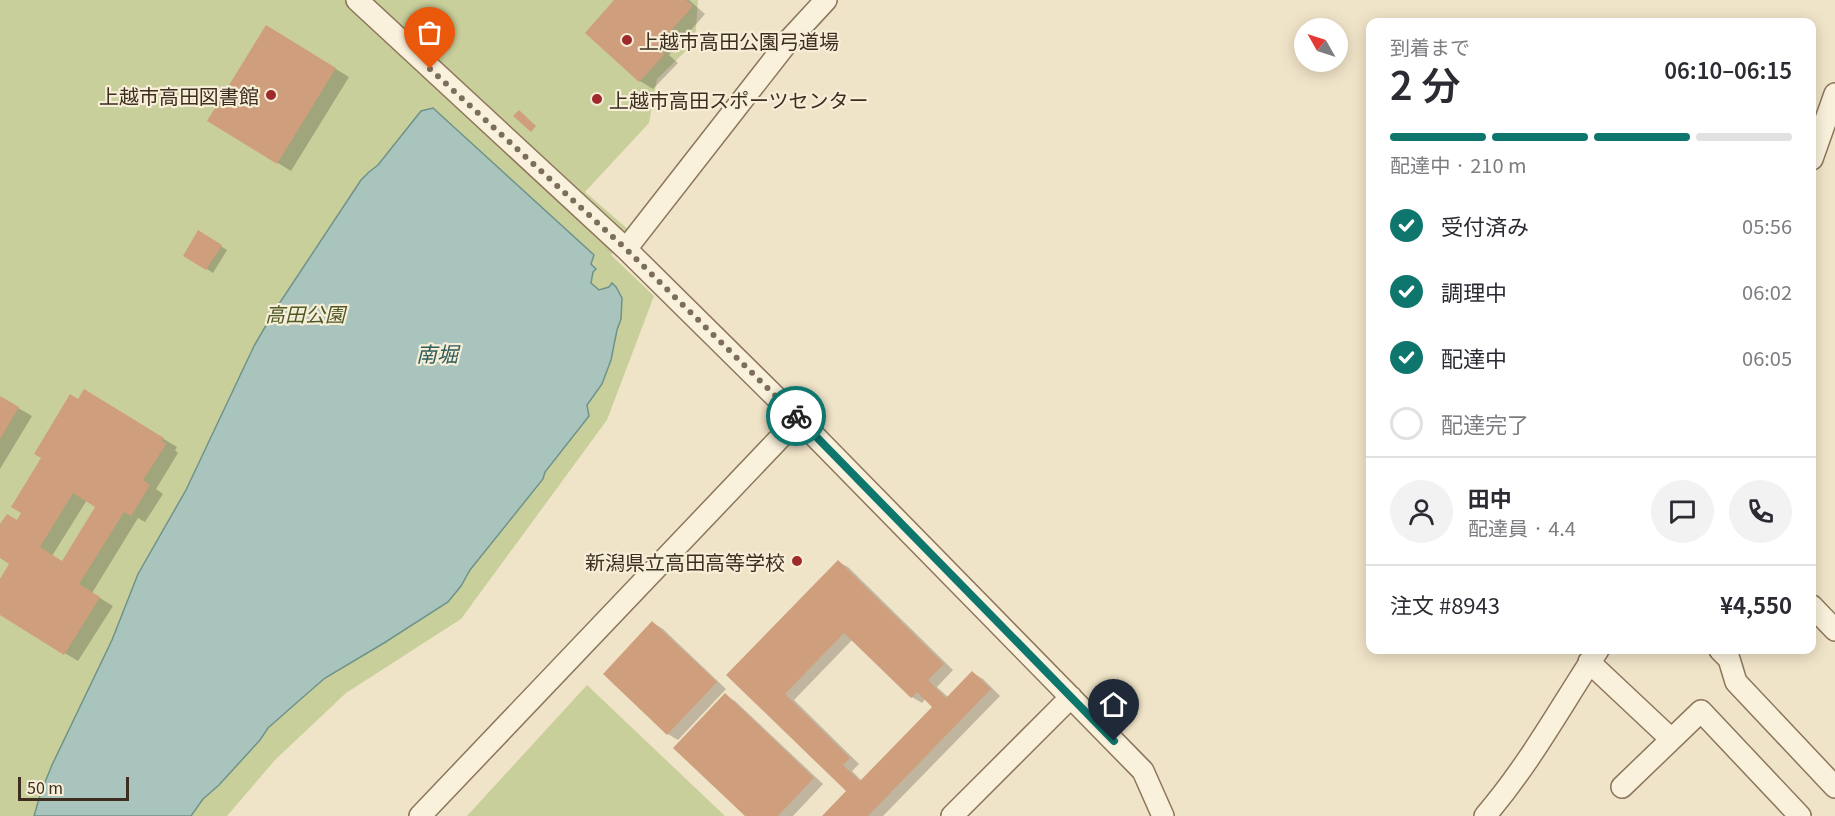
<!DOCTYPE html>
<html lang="ja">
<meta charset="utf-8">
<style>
:root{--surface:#fff;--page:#f2f2f3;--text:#2b2b33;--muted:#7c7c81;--line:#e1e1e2;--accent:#0f766e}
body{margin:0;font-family:Georgia,"Noto Sans JP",serif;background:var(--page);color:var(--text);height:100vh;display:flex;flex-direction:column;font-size:22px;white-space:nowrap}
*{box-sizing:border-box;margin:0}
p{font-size:20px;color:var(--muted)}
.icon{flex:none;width:33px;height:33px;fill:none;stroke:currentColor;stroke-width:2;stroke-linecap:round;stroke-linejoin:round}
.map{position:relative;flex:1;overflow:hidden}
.drawer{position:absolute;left:1366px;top:18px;width:450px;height:636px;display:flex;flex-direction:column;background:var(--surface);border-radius:12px;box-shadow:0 3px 15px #0003}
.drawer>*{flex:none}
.needle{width:39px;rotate:309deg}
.buttons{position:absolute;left:1294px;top:18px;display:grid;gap:12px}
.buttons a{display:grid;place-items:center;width:54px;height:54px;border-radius:50%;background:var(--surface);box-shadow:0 3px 15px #0003;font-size:30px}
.scale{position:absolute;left:18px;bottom:15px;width:111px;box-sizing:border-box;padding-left:6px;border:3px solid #3d2e20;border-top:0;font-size:16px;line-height:21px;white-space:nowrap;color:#3d2e20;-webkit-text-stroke:4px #f7eed8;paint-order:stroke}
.pin{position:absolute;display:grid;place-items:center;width:51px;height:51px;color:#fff;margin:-62px -26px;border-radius:50% 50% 50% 0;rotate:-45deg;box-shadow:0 0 6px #0007}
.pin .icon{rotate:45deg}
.courier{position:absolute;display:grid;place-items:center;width:60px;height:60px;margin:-30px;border:4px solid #0f766e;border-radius:50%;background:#fff;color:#222;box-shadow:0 2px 8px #0007}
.summary em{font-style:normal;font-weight:600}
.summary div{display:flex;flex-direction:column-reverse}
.summary{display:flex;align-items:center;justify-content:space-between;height:102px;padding:0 24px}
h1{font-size:39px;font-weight:600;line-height:45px}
.bar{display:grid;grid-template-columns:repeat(4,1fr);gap:9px 6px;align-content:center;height:72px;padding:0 24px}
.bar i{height:8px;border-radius:4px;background:var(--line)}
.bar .current{background:var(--accent)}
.bar p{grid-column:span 4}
.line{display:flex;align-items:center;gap:15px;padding:0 24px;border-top:2px solid var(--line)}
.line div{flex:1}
.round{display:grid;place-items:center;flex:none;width:63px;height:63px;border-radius:32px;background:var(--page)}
ol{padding:0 24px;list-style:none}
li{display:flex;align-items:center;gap:18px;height:66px}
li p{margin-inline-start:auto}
li .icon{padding:6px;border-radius:50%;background:var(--accent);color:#fff;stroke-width:4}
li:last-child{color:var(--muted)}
li i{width:33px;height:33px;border:3px solid var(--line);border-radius:50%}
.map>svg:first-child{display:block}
.green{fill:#c9cf9b}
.water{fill:#a9c4bc;stroke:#6f938a;stroke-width:1.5}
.shadow{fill:#0003;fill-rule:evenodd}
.building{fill:#cf9f7d;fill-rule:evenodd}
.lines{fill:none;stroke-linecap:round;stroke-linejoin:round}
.minor-casing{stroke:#8d765c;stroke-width:24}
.minor{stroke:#faf1dc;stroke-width:21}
.done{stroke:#7c6e5b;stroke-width:6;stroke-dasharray:0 10.8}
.route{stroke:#0f766e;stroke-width:8}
.poi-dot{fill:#9e2a2b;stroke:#f7eed8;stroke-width:2}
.labels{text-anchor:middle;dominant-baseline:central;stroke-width:4.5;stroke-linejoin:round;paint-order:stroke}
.poi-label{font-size:20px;fill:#3d2e20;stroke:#f7eed8;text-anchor:start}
.park-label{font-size:20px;font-style:italic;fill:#4d5a26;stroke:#f7eed8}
.water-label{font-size:21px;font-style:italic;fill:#2f5d5a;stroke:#f7eed8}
</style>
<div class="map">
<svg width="1835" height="816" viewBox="0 0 1835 816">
<rect width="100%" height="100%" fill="#f0e4c8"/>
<path class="green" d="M0 0H698L695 42 657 79 649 123 585 192 630 231 611 255 654 296 607 420 461 619 346 693 275 760 227 816H0Z
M587 685 725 816H467Z"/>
<path class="water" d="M433 108 594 255 591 264 596 269 593 272 591 283 599 290 609 287 612 283 616 287 622 298 621 319 617 330 611 360 602 384 587 405 589 416 545 472 543 479 470 570 461 586 448 602 384 643 325 678 302 698 268 728 260 740 219 785 203 799 191 816H34L41 792 52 765 112 640 138 574 186 490 254 346 275 310 361 180 369 172 378 165 421 111Z"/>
<path class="shadow" d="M616 0H689L705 14 669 55 678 63 653 89 640 81 587 33Z
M280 35 349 77 291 171 209 121Z
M199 232 227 250 213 273 185 255Z
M1 398 32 416 0 469V400Z
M97 399 177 447 175 450 178 453 156 489 163 494 145 522 138 518 92 593 113 606 78 661 0 614V582L12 564 0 556V527L17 522 78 401ZM87 500 97 506 63 562 52 556Z
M838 562 848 567 953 670 937 687 949 698 973 673 983 679 1000 696 883 816H824L848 791 728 675ZM853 639 912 697 922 703 926 698 935 707 862 781 852 771 859 764 794 700Z
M653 623 663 629 726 689 678 740 668 734 605 674Z
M725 695 735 701 823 784 793 816H747Z"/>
<path class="building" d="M614 0H686L693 6 657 46 665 54 639 82 585 33Z
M266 25 336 68 277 164 207 121Z
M519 110 536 126 531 132 513 116Z
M198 230 222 245 206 270 183 256Z
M84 389 164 438 162 441 166 444 143 480 150 485 131 516 124 512 79 584 100 597 64 655 0 615V579L9 564 0 558V524L7 514 17 520 21 513 11 507 41 458 34 454 70 394 78 399ZM73 493 95 507 62 561 40 547Z
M0 396 19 407 0 439Z
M838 560 944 664 928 680 946 698 972 671 991 689 868 816H822L846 791 726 675ZM844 633 911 698 917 692 932 707 860 781 843 765 850 758 785 694Z
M652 621 717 682 667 735 603 674Z
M725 693 814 778 778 816H745L673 748Z"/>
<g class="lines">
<g class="minor-casing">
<path id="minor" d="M357 0 626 249 798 419 1143 771 1163 816
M1812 159 1835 94
M626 249 790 39 826 0
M1812 606 1835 630
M1720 650 1729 659 1736 682 1835 787
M1589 662 1671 739
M1622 787 1701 711 1800 816
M420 816 798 419
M952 816 1071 697
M1485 816C1529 765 1561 706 1598 650"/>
</g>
<use href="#minor" class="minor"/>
</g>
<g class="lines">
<path class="done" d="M430 69 626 249 796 416"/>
<path class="route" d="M796 416 1114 741"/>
</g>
<g class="poi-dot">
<circle cx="627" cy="40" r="6"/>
<circle cx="271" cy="95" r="6"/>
<circle cx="597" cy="99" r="6"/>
<circle cx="797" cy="561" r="6"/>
</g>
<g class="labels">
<g class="poi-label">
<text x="639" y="40">上越市高田公園弓道場</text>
<text x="259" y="95" text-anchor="end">上越市高田図書館</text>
<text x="609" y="99">上越市高田スポーツセンター</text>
<text x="785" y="561" text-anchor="end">新潟県立高田高等学校</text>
</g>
<g class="park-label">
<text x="305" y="313">高田公園</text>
</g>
<g class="water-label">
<text x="437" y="353">南堀</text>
</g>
</g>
</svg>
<div class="buttons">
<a><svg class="needle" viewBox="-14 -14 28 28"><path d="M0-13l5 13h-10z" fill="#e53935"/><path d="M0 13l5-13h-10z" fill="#7c7c81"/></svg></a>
</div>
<div class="scale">50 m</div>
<div class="pin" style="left:430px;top:69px;background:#ea580c"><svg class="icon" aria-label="bag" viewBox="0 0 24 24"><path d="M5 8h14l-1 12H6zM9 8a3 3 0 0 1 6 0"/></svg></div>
<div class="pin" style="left:1114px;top:741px;background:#1f2937"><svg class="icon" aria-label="home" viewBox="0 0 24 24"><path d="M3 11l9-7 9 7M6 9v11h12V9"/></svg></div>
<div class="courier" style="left:796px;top:416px"><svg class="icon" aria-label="bike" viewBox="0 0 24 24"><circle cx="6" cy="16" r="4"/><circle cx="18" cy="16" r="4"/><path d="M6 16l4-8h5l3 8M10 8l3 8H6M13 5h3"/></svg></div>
<section class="drawer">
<div class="summary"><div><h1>2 分</h1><p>到着まで</p></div><em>06:10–06:15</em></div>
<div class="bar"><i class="current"></i><i class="current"></i><i class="current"></i><i></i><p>配達中 · 210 m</p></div>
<ol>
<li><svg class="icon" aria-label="check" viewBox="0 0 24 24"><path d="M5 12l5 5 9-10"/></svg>受付済み<p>05:56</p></li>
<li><svg class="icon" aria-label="check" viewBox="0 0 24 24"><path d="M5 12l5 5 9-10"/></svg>調理中<p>06:02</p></li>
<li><svg class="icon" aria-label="check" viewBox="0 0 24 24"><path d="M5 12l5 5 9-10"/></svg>配達中<p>06:05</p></li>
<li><i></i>配達完了</li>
</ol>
<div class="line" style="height:108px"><a class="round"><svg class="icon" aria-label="person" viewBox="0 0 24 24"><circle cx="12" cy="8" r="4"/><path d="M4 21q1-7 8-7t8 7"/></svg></a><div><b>田中</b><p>配達員 · 4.4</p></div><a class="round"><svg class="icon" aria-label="chat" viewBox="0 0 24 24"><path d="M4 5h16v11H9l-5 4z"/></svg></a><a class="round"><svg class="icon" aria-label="phone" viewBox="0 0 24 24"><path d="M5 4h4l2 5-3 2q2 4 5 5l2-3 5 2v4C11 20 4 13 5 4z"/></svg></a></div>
<div class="line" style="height:78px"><div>注文 #8943</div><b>¥4,550</b></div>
</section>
</div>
